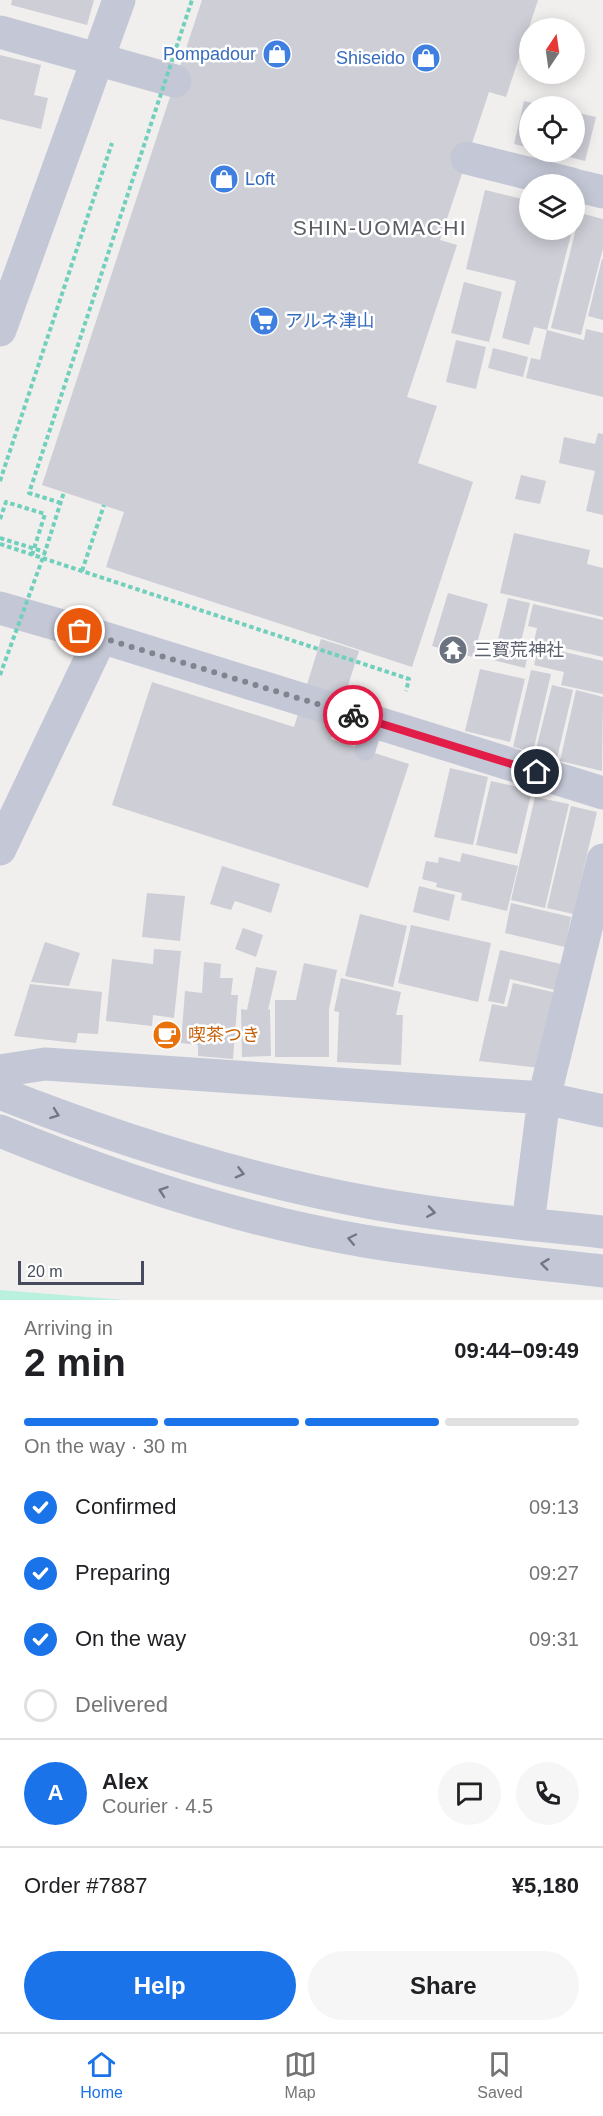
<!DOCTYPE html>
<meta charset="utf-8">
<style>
:root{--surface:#fff;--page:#f6f6f6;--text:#202124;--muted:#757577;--line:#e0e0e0;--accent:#1a73e8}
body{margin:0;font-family:Arial,"Noto Sans JP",sans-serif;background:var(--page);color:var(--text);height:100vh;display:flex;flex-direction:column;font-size:22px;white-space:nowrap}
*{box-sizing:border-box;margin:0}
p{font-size:20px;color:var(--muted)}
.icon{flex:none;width:33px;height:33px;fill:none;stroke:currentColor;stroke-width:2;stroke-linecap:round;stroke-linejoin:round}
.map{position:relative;height:1300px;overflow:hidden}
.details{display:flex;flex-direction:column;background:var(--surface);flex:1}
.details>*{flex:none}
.needle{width:39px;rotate:13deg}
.fabs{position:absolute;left:519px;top:18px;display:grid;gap:12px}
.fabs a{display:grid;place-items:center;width:66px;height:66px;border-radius:50%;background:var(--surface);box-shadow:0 3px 15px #0003;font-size:30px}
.scale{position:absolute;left:18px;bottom:15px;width:126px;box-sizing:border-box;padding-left:6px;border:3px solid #454b5c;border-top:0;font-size:16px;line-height:21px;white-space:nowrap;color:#454b5c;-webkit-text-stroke:4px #fff;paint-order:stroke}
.pin{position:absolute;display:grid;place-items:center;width:51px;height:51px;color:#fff;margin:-26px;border:3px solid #fff;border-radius:50%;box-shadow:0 2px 6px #0007}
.courier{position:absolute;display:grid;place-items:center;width:60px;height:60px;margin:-30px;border:4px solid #e11d48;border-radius:50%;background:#fff;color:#222;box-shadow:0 2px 8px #0007}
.overview em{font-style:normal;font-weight:700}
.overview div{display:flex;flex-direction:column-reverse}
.overview{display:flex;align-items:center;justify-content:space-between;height:102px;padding:0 24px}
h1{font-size:39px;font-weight:700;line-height:45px}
.bar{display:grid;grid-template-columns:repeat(4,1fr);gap:9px 6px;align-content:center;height:72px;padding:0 24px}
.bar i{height:8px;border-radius:4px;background:var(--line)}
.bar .active{background:var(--accent)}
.bar p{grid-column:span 4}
.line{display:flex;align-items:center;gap:15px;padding:0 24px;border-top:2px solid var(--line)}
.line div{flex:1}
.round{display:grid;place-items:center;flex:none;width:63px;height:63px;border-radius:32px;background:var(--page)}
ol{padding:0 24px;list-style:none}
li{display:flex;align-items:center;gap:18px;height:66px}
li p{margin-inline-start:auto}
li .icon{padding:6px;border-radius:50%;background:var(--accent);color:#fff;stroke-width:4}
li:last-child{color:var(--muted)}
li i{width:33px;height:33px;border:3px solid var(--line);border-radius:50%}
.action{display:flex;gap:12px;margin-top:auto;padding:12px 24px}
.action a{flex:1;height:69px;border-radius:36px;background:var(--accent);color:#fff;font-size:24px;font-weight:700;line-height:69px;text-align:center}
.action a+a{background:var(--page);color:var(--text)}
.tab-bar{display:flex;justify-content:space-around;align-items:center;height:84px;border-top:2px solid var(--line);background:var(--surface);font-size:16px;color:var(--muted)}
.tab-bar a{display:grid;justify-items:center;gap:3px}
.tab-bar .active{color:var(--accent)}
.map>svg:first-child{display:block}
.green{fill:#baf1de}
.building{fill:#cdced6}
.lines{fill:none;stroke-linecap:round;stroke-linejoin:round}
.path{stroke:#70d0bb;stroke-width:4;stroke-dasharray:4.5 3;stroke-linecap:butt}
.service{stroke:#c4c8d6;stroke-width:21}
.minor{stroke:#c4c8d6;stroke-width:33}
.tertiary{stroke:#c4c8d6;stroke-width:33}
.path-bridge{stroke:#70d0bb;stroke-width:4;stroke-dasharray:4.5 3;stroke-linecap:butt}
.oneway{stroke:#717787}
.done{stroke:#81848f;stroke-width:6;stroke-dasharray:0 10.8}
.route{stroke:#e11d48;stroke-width:8}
.labels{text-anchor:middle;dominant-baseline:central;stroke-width:5;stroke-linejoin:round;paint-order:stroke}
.shop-label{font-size:18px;fill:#366cbe;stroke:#fff;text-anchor:end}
.worship-label{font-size:18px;fill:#5b616d;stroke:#fff;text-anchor:start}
.food-label{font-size:18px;fill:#c56008;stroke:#fff;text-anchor:start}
.quarter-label{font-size:21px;letter-spacing:1.5px;fill:#5a5c63;stroke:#fff}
</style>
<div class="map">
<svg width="603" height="1300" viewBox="0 0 603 1300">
<rect width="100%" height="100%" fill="#f1eeee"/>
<path class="green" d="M0 1290 125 1300H0Z"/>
<path class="building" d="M12 0H94L87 25 11 5Z
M202 0H538L506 97 489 92 440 240 457 245 407 397 437 406 418 463 473 482 412 667 106 567 124 512 42 485Z
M0 55 41 65 34 95 48 98 41 129 0 119Z
M524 101 545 106H530V148L514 144Z
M574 112 596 117 585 161 549 152H574Z
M485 190 530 201V230H572L547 330 534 327 529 345 502 338 516 281 466 269Z
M580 213 603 219V248L581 335 551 328Z
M602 259H603V320L588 316Z
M464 282 502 292 489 342 451 333Z
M586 329 603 333V397L526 378 531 358 540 360 547 330 584 340Z
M456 340 486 347 476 389 446 382Z
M493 348 528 357 523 377 488 368Z
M598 433 603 434V515L586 511 595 471 559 463 564 437 595 444Z
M521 475 546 481 540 504 515 499Z
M514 533 590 550 587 564 603 568V617L500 593Z
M448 593 488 604 473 657 432 646Z
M508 598 530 603 521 642 530 644 525 668 493 660Z
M533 604 603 620V657L534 641 537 628 528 626Z
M321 639 359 651 331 739 409 764 368 888 112 805 152 682 294 727Z
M539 646 603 661V694L561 685 564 672 534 665Z
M480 669 525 679 510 742 465 731Z
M531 670 551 674 533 752 513 747Z
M552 685 573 690 557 758 535 753Z
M576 690 603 697 602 771 560 761Z
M450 768 488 777 473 845 434 837Z
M491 781 532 790 517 854 476 845Z
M535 797 569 804 545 908 511 900Z
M571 806 597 812 573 914 547 908Z
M462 853 518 866 507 911 461 900 462 893 436 887 437 883 422 879 426 861 438 863 439 857 460 862Z
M222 866 280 884 271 913 235 901 231 910 210 904Z
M419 886 455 895 449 921 413 912Z
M147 893 185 896 180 941 142 937Z
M511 903 571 917 565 947 505 933Z
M360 914 407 926 393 987 345 976Z
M411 925 491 943 478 1002 398 983Z
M243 928 263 935 256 957 235 949Z
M45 942 80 953 69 986 31 982Z
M154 949 181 951 174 1018 153 1015 152 1026 106 1021 112 959 153 964Z
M500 950 561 964 555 990 510 979 504 1004 488 1001Z
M204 962 221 964 220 978H233L231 995H238L233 1059 198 1056V1045L181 1043 185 991 202 993Z
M304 963 337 970 329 1009V1057H275V1000H296Z
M256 967 277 971 268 1010 270 1009 271 1056 242 1057 241 1009 247 1010Z
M341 978 401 992 396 1015H403L401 1065 337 1062 339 1012 334 1011Z
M513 983 557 993 540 1068 479 1061 492 1004 507 1007Z
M30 984 102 992 98 1034 78 1033 76 1043 14 1036Z"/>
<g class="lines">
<path class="path" d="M0 481 112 143
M0 519 6 502 45 514 32 555
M0 544 409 679 406 691
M82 571 104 505"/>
<path class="service" d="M365 750 374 721"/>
<path class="minor" d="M0 32 175 81
M467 158 572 184
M574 185 603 192
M0 330 119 0
M0 608 101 637
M0 1071 45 1064 544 1098 603 1111
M528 1224 544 1098 603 860"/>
<path class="tertiary" d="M0 849 101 637 603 793
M0 1093C122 1141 249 1181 378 1204 452 1217 528 1224 603 1232
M0 1131C117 1179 239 1220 364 1241 443 1254 523 1262 603 1271"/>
<path class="path-bridge" d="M61 503 29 493 192 0
M0 538 45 552
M0 675 45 552 64 492"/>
</g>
<defs><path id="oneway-chevron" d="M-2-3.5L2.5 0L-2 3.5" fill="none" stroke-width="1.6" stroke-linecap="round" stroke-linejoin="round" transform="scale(1.5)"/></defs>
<g class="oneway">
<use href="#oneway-chevron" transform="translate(55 1114) rotate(20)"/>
<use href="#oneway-chevron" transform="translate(240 1173) rotate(15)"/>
<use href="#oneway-chevron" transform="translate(163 1191) rotate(-161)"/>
<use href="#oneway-chevron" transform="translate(431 1212) rotate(9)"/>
<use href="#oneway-chevron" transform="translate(352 1239) rotate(-168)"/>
<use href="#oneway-chevron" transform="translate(545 1264) rotate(-173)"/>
</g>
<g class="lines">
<path class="done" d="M80 631 353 715"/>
<path class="route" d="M353 715 537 772"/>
</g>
<defs>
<g id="shop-disc" transform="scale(1.5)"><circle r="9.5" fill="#3f7fe0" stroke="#fff"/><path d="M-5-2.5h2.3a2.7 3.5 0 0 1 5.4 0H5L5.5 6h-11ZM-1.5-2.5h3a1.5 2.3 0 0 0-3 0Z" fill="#fff"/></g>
<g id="supermarket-disc" transform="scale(1.5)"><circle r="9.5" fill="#3f7fe0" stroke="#fff"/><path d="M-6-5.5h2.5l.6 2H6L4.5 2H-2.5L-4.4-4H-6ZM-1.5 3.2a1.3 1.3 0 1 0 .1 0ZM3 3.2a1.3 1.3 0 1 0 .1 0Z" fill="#fff"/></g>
<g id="temple-disc" transform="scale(1.5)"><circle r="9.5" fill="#6b7280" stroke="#fff"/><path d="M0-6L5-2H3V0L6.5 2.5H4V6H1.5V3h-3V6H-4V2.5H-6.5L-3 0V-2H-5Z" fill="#fff"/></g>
<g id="cafe-disc" transform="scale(1.5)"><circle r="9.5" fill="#e8710a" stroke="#fff"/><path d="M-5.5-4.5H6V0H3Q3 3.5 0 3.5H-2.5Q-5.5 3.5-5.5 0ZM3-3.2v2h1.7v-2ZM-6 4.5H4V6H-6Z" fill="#fff"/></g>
</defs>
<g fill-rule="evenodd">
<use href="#shop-disc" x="277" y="54"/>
<use href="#shop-disc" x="426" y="58"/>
<use href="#shop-disc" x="224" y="179"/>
<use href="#supermarket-disc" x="264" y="321"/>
<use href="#temple-disc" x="453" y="650"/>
<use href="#cafe-disc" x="167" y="1035"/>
</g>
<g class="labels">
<g class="shop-label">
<text x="256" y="54">Pompadour</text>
<text x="405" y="58">Shiseido</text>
<text x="245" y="179" text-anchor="start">Loft</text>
<text x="285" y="321" text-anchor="start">アルネ津山</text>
</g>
<g class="worship-label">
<text x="474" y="650">三寳荒神社</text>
</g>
<g class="food-label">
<text x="188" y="1035">喫茶つき</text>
</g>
<g class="quarter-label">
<text x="380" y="227">SHIN-UOMACHI</text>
</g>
</g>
</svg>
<div class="fabs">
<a><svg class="needle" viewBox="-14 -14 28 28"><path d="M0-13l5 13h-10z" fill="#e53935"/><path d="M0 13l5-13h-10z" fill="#757577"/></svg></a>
<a><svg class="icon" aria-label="locate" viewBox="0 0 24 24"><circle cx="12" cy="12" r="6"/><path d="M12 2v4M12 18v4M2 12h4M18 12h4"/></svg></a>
<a><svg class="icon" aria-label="layers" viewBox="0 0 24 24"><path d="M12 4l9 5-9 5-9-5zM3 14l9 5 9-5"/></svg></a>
</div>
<div class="scale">20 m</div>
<div class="pin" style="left:80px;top:631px;background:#ea580c"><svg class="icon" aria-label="bag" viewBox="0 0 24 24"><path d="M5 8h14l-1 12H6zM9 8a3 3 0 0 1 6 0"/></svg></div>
<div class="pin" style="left:537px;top:772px;background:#1f2937"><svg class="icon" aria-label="home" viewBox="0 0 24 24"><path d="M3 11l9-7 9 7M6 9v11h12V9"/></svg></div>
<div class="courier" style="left:353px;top:715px"><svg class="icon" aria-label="bike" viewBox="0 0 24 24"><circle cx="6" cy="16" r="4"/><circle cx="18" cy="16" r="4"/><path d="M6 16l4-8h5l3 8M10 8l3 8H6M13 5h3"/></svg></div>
</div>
<section class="details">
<div class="overview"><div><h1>2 min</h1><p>Arriving in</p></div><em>09:44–09:49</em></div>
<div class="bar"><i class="active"></i><i class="active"></i><i class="active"></i><i></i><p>On the way · 30 m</p></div>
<ol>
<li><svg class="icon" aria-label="check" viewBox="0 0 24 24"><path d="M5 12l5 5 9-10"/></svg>Confirmed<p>09:13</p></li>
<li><svg class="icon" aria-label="check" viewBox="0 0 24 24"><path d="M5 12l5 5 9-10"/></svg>Preparing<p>09:27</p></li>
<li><svg class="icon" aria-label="check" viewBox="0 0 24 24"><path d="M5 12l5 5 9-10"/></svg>On the way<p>09:31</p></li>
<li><i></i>Delivered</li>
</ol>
<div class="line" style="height:108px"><b class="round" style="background:var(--accent);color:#fff">A</b><div><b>Alex</b><p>Courier · 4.5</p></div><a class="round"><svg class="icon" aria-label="chat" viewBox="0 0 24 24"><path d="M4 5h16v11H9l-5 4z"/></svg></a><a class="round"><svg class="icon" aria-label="phone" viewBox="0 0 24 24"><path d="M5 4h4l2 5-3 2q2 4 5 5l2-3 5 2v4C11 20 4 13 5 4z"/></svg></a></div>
<div class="line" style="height:78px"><div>Order #7887</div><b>¥5,180</b></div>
<div class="action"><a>Help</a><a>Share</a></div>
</section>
<nav class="tab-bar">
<a class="active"><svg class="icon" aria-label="home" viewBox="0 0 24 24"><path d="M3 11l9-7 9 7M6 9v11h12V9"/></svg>Home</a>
<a><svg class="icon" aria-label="map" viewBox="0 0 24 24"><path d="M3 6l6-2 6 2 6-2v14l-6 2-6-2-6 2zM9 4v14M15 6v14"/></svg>Map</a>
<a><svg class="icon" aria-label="saved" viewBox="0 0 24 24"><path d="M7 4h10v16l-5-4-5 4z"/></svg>Saved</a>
</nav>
